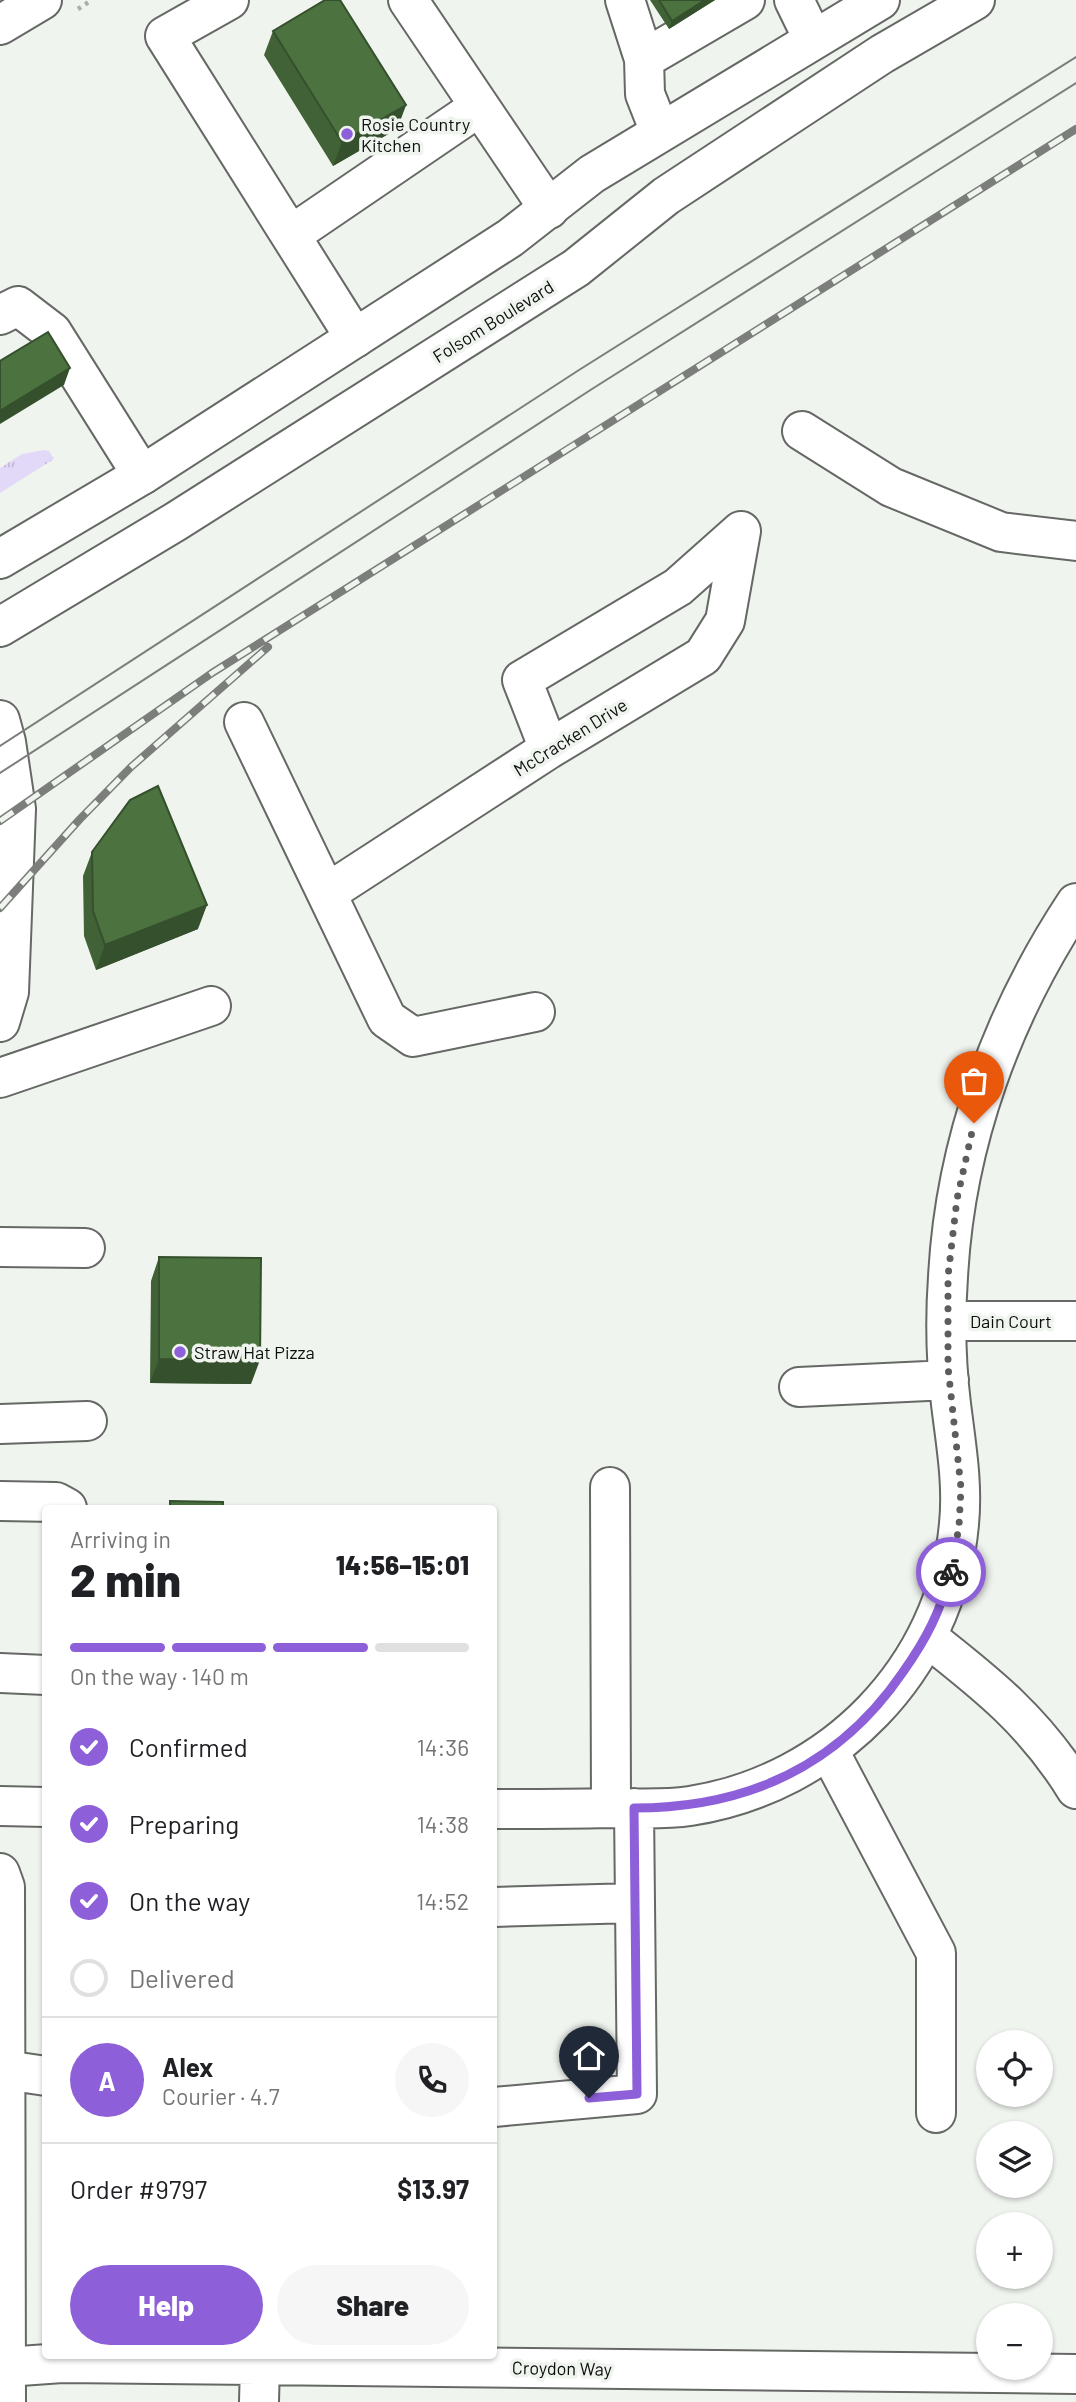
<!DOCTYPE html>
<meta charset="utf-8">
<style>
:root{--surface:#fff;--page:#f6f6f6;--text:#202124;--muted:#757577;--line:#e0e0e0;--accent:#8d5fd9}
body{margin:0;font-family:Barlow,sans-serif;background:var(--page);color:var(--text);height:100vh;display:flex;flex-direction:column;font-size:26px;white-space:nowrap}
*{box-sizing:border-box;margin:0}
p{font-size:23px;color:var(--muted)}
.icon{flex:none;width:38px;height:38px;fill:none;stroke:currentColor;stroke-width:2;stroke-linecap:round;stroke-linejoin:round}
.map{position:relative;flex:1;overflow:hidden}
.sheet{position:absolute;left:42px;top:1505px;width:455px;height:854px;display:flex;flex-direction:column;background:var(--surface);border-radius:7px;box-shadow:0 2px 5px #0004}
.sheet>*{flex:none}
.controls{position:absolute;left:976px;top:2030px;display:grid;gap:14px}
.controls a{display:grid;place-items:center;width:77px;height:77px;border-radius:50%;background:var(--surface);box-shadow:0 2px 5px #0004;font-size:35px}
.pin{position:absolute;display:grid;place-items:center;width:60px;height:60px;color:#fff;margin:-72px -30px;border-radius:50% 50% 50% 0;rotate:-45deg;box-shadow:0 0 7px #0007}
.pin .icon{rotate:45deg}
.courier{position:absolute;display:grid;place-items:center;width:70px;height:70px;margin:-35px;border:5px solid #8d5fd9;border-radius:50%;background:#fff;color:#222;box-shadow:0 2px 9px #0007}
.head em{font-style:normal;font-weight:800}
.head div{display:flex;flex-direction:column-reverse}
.head{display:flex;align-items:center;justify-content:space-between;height:119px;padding:0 28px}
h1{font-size:46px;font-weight:800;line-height:52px}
.bar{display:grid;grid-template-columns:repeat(4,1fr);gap:10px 7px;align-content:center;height:84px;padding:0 28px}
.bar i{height:9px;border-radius:5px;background:var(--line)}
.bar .current{background:var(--accent)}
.bar p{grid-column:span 4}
.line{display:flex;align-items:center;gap:18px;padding:0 28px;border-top:2px solid var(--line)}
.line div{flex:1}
.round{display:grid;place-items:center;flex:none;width:74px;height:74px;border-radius:37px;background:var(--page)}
ol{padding:0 28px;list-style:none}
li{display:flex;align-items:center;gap:21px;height:77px}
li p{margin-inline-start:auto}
li .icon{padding:7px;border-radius:50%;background:var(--accent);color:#fff;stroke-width:4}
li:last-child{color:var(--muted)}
li i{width:38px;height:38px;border:4px solid var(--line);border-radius:50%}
.primary-button{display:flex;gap:14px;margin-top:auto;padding:14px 28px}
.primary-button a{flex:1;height:80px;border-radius:42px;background:var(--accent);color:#fff;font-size:28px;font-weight:800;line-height:80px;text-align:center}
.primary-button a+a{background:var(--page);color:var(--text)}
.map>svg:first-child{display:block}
.grass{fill:url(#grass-tufts)}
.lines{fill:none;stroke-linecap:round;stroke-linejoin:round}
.minor-casing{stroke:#656864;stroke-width:42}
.major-casing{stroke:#656864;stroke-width:42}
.path{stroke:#abafab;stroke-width:4.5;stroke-dasharray:3.5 5;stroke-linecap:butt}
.minor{stroke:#fff;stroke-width:38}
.major{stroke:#fff;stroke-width:38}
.tram{stroke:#7b7e7b;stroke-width:2}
.rail-casing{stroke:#7b7e7b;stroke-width:8}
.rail{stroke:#f0f4ef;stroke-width:5;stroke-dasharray:16;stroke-linecap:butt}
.wall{fill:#416237}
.shaded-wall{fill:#35502d}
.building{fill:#4c7240;stroke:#35502d;stroke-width:2}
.done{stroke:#5c5e5b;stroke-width:7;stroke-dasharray:0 12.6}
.route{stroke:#8d5fd9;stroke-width:9}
.poi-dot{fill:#8d5fd9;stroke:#f0f4ef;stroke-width:2.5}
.labels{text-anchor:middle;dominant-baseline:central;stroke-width:7;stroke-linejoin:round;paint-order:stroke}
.poi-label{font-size:18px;fill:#0c0e0c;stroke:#f0f4ef;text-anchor:start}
.street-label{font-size:18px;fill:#0c0e0c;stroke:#f0f4ef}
</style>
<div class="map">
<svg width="1076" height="2402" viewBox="0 0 1076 2402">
<defs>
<pattern id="grass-tufts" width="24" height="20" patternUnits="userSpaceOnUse" patternTransform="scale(1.75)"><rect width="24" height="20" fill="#e2d9f8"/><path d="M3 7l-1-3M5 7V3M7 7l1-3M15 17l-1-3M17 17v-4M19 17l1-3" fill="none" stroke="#c1b9d3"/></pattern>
</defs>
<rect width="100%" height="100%" fill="#f0f4ef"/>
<path class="grass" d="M44 450 49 451 54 459 0 493V468L22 454Z"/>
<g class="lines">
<g class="minor-casing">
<path id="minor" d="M229 0 165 36 355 338
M408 0 549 209
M625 0 644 59
M794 0 813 39
M0 25 42 0
M660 132 645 94 644 59 745 0
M291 235 479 107
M0 315 18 306 52 332 142 475
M802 431 891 487 1001 532 1076 541
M244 722 387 1019 413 1037 535 1012
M549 749 522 680 678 587 741 531
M327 893 549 749 703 656 725 621 741 531
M0 1078 211 1006
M0 1247 85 1248
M947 1321H1076
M799 1387 949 1380
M0 1424 87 1421
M610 1487 611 1808
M0 1501 56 1502 67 1508
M927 1637C987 1684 1035 1722 1076 1789
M0 1673 46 1675
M829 1751 936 1953V2113
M0 1806 46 1807
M494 1809C532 1809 570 1809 608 1808 635 1808 663 1810 690 1806 832 1784 946 1669 959 1524 963 1483 956 1445 951 1404 946 1363 945 1319 948 1277 955 1143 1002 1015 1076 903
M494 1907 635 1903
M5 2070 46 2076
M494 2107 637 2094 634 1808
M6 2367 62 2363 1076 2374
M259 2402 260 2365"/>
</g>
<g class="major-casing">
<path id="major" d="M0 559 142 475 510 238 592 174 880 0
M0 627 175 522 576 268 666 196 882 54 975 0
M0 720 6 742 16 809 9 992 0 1022
M0 1873 5 1887 6 2402"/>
</g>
<path class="path" d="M78 9 92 0"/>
<use href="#minor" class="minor"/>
<use href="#major" class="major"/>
<path class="tram" d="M0 746 579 370 1076 57
M0 773 592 389 1076 83"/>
<g class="rail-casing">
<path id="rail" d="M0 821 212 673 1076 129
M0 908 80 819 131 767 268 647"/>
</g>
<use href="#rail" class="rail"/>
</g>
<path class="wall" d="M650 0H715L669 29Z
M273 31 406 105 397 129 333 166 264 55Z
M92 852 198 929 96 970 84 936 83 876Z
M159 1257 251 1384 150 1383 151 1281Z"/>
<path class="shaded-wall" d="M705 0H715L669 29 672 21Z
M406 105 397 129 333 166 342 142Z
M70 368 64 385 0 424V411Z
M207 905 198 929 96 970 105 945Z
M159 1359 260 1360 251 1384 150 1383Z"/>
<path class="building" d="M325 0H340L406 105 342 142 273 31Z
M659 0H705L672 21Z
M48 332 70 368 0 411V361Z
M158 786 207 905 105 945 93 911 92 852 130 800Z
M159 1257 261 1258 260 1360 159 1359Z
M170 1501 223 1502V1508H170Z"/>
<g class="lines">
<path class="done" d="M951 1572 959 1526 961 1488 948 1367V1276L957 1199 974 1123"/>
<path class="route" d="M589 2098 637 2094 634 1808C746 1808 839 1766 903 1672 927 1638 940 1612 951 1572"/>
</g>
<g class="poi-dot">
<circle cx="347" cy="134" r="7"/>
<circle cx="180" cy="1352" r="7"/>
</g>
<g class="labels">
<g class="poi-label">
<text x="361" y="124">Rosie Country<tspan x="361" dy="21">Kitchen</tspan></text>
<text x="194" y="1352">Straw Hat Pizza</text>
</g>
<g class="street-label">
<text transform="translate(493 321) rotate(-32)">Folsom Boulevard</text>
<text transform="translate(570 737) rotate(-32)">McCracken Drive</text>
<text x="1011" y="1321">Dain Court</text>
<text transform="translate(562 2368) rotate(1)">Croydon Way</text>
</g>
</g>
</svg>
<div class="controls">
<a><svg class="icon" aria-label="locate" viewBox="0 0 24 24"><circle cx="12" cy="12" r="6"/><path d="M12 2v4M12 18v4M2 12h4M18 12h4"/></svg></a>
<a><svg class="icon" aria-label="layers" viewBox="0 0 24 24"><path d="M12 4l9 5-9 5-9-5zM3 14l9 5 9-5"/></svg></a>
<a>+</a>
<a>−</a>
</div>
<div class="pin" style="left:974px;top:1123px;background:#ea580c"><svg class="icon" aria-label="bag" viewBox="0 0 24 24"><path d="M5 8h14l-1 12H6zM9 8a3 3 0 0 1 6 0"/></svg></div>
<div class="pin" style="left:589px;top:2098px;background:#1f2937"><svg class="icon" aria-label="home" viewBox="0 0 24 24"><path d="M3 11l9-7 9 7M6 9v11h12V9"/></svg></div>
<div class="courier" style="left:951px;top:1572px"><svg class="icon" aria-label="bike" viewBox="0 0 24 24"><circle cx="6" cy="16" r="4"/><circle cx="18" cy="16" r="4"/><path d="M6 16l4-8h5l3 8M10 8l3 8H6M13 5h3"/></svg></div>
<section class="sheet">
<div class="head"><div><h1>2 min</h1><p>Arriving in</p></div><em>14:56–15:01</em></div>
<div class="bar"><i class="current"></i><i class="current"></i><i class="current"></i><i></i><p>On the way · 140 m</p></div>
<ol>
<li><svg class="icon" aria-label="check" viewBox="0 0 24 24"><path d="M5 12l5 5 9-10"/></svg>Confirmed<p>14:36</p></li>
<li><svg class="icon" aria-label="check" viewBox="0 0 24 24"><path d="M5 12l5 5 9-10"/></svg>Preparing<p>14:38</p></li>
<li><svg class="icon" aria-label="check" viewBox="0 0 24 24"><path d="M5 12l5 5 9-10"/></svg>On the way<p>14:52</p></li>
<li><i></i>Delivered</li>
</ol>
<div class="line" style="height:126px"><b class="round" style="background:var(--accent);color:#fff">A</b><div><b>Alex</b><p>Courier · 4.7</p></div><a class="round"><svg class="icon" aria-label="phone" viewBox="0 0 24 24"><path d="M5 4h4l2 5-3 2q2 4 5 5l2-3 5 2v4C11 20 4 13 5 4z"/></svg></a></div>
<div class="line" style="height:91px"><div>Order #9797</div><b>$13.97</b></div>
<div class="primary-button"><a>Help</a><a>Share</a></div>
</section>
</div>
